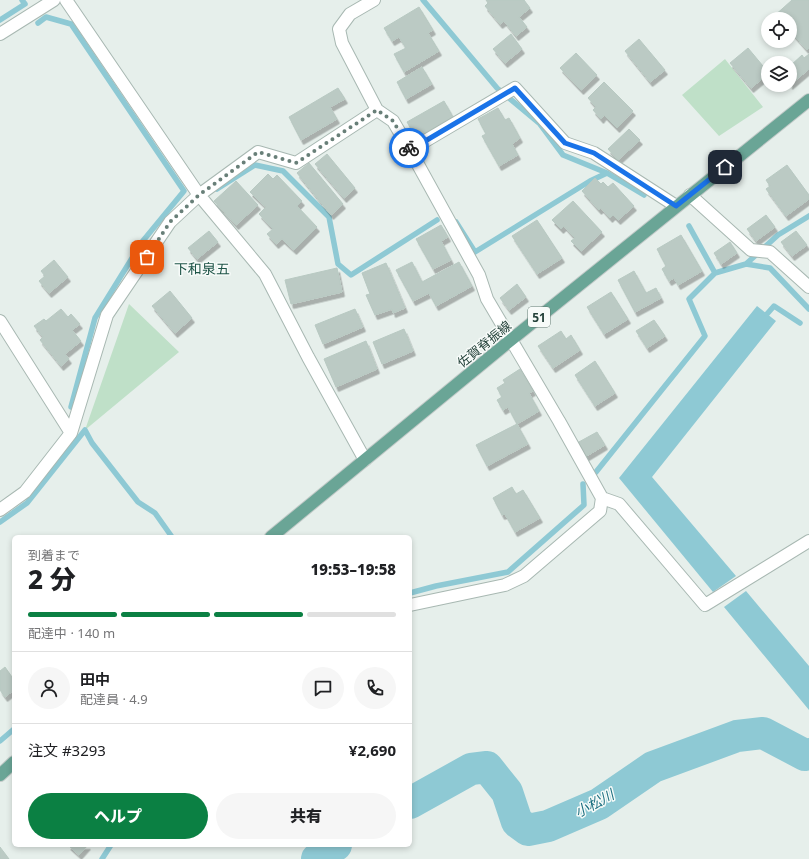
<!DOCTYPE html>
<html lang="ja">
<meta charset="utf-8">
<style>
:root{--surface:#fff;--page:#f6f6f6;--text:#202124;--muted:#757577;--line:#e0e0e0;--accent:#0b8043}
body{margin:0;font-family:"Noto Sans","Noto Sans JP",sans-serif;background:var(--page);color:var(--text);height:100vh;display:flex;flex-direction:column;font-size:15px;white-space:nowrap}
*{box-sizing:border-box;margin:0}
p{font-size:13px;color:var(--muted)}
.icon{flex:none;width:22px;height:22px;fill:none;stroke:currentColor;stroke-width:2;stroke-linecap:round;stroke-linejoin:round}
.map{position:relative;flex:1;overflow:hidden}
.details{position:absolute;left:12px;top:535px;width:400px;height:312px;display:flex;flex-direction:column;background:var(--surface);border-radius:6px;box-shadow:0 2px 6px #0003}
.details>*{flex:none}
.fabs{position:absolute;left:761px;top:12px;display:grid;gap:8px}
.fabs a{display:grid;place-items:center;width:36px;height:36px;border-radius:50%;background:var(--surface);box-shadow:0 2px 6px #0003;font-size:20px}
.pin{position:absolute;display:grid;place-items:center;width:34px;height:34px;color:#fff;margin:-17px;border-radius:8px;box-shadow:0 2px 6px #0006}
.courier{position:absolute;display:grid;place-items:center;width:40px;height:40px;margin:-20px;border:3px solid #1a73e8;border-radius:50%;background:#fff;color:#222;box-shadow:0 1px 5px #0007}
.headline em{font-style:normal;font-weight:800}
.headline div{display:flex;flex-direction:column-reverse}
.headline{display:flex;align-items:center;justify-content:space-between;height:68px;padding:0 16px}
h1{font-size:26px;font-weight:800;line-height:30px}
.bar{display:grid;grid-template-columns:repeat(4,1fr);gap:6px 4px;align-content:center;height:48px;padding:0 16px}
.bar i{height:5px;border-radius:3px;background:var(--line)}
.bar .current{background:var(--accent)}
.bar p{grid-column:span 4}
.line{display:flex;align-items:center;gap:10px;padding:0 16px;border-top:1px solid var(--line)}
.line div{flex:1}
.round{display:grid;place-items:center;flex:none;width:42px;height:42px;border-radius:21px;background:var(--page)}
.action{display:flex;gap:8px;margin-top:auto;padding:8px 16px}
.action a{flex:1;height:46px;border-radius:24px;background:var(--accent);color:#fff;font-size:16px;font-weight:800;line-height:46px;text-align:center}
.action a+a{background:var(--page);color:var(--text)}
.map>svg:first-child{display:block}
.green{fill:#bfe0c8}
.water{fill:#8ec9d4}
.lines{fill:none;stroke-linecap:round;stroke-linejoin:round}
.stream{stroke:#8ec9d4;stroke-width:5.5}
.river{stroke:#8ec9d4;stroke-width:32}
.building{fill:#bbcac4;stroke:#b8c9c2;filter:url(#shadow)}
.minor-casing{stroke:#a8b8b2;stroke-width:14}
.major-casing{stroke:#c2cac8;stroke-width:14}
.minor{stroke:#fff;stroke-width:12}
.major{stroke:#6aa596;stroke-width:12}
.done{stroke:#687f78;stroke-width:4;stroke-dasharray:0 7.2}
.route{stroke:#1a73e8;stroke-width:5}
.labels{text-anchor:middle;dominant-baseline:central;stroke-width:3;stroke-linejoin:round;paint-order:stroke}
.shield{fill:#f7fbf9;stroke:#637a73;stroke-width:1}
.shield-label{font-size:12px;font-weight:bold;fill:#24423a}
.street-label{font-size:13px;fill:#24423a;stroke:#f7fbf9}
.neighbourhood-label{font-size:14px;fill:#1f5548;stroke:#f7fbf9}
.water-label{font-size:14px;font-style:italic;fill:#1c6f80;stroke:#f7fbf9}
</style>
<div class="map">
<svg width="809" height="859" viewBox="0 0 809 859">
<defs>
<filter id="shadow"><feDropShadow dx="2.5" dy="4.5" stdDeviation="0" flood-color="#0004"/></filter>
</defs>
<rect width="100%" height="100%" fill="#e6efeb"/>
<path class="green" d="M725 59 763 107 719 136 682 95Z
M129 304 179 352 85 430Z"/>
<path class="water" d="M757 306 776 321 652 477 736 576 713 592 619 478Z
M746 591 809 666V710L724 607Z"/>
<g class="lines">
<path class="stream" d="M423 0 497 88 540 124 563 155 607 173 644 195
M0 20 25 4 22 0
M38 23 46 17 71 24 184 191 142 242 95 318 71 407
M217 189 255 165 283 171 329 217 338 264 351 275 437 220
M456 222 475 252 590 181 607 173
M689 226 715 273
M746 264 770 268 809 309
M767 314 774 306 800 323
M596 472 705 336 689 299 715 273 746 264 778 235 809 216
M0 522 27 503 85 430 92 443 138 502 155 513 172 537
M410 593 436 586 508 572 584 505 583 484
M0 741 14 729
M102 859 111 845"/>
<path class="river" d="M410 803 471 769 487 767 507 792 517 822 528 830 548 826 599 804 653 767 737 736 763 733 805 755 809 754
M317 859 336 845"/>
</g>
<path class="building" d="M486 0H524L530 8 519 17 527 27 516 36 504 21 500 24 485 6 488 3Z
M792 0H808L809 1V48L807 50 792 33 796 30 790 24V19H776L773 17Z
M419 7 433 30 428 33 439 51 404 72 394 54 406 48 399 37 392 41 384 28Z
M511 34 522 49 505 63 493 49Z
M639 39 665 70 650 82 625 51Z
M748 48 768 72V74L751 88 730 63Z
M576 53 597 75 581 90 560 68Z
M809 54V69L790 85V66L802 55 804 58Z
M422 67 432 84 406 99 397 82Z
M604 82 633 111 617 128 604 115 601 119 593 110 596 107 588 98Z
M338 88 345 99 330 107 337 119 301 140 289 117Z
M444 101 453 117 416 138 407 122Z
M498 108 505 120 509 118 520 138 512 144 518 155 499 166 482 136 486 134 478 119Z
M629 129 640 140 618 160 608 149Z
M327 154 355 188 344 198 315 164Z
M309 163 343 204 331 215 297 173Z
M787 165 809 195V199L786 216 766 189 770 186 766 180Z
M268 174 273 179 277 175 302 201 297 206 317 227 294 250 282 239 276 244 267 234 273 229 259 214 266 207 250 192Z
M595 178 601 184 603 182 608 187 613 183 634 206 618 220 613 215 610 218 601 208 599 210 582 191Z
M236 181 258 205 236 225 214 201Z
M573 201 602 232 581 251 571 241 575 238 564 226 561 229 552 220Z
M766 215 775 227 756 241 747 229Z
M537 220 562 258 537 274 512 236Z
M441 225 448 237 441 241 451 260 433 269 416 239Z
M209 231 218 242 197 259 188 248Z
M796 231 807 245 792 256 781 242Z
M681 235 702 271 678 285 674 278 669 281 662 269 666 266 657 249Z
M730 242 737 253 721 264 714 253Z
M54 260 68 277 49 293 39 281 45 276 41 271Z
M412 262 422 282 459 262 472 286 436 306 429 293 413 301 396 270Z
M386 263 405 308 393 313 392 309 375 315 366 295 370 294 362 273Z
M337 268 342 292 291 304 285 280Z
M634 271 646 293 656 288 661 298 635 312 618 280Z
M517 284 526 297 509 310 500 298Z
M170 291 192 318 175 333 152 306Z
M611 292 628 319 604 334 587 307Z
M61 309 68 317 71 314 80 324 72 330 81 341 65 354 69 359 61 366 40 340 43 337 34 326 44 319 46 321Z
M355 309 363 327 323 344 315 325Z
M654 320 665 336 647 348 636 331Z
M404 329 413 351 382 364 373 342Z
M561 331 566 339 571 335 580 350 553 368 538 346Z
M366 341 377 369 336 387 324 359Z
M595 361 615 393 595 406 575 375Z
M520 369 533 391 529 393 539 411 517 424 508 407 503 410 497 400 502 397 497 388 505 383 503 380Z
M517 424 528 444 487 466 476 445Z
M597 432 605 445 585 457 577 443Z
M512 487 516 494 523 490 540 518 515 532 505 514 502 515 493 498Z
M5 667 14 680V690L5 697 0 690V671Z
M68 845H88L79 855Z
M0 847 9 859H0Z"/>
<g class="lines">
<g class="minor-casing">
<path id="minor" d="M66 0 199 195 265 274 308 357 365 460
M374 0 350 14 339 29 342 43 377 110 393 121 410 150 479 275 487 299 559 421 602 498 600 511 524 576 505 585 410 605
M0 34 54 0
M410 150 515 88 565 143 594 153 676 206
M690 195 751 250 770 252 809 287
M0 321 71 433 25 492 0 510
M71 433 107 315 170 222 199 195 258 152 296 163 377 110
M602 498 619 504 705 605 809 541"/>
</g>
<g class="major-casing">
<path id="major" d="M271 537 512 339 809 100
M0 775 14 762"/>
</g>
<use href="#minor" class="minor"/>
<use href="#major" class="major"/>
</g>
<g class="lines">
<path class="done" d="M147 257 170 222 199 195 258 152 296 163 377 110 393 121 409 148"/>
<path class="route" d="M409 148 410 150 515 88 565 143 594 153 676 206 725 167"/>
</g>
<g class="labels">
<rect class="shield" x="528" y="307" width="22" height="20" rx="3"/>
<g class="shield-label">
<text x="539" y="317">51</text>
</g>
<g class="street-label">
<text transform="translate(484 344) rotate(-39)">佐賀脊振線</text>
</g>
<g class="neighbourhood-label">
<text x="202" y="268">下和泉五</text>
</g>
<g class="water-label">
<text transform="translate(594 803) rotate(-28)">小松川</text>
</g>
</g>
</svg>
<div class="fabs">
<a><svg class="icon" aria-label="locate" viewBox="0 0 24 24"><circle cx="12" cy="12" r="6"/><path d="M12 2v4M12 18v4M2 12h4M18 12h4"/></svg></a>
<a><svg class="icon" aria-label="layers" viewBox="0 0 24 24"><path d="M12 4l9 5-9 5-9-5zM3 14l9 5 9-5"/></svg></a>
</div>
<div class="pin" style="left:147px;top:257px;background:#ea580c"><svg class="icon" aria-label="bag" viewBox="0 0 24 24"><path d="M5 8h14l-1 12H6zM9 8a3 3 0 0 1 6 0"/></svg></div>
<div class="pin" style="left:725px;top:167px;background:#1f2937"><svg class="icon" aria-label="home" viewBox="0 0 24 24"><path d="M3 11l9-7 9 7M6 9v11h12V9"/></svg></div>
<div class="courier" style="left:409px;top:148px"><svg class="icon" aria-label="bike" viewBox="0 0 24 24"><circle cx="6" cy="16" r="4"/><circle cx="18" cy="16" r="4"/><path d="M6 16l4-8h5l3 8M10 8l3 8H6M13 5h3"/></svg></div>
<section class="details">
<div class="headline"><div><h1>2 分</h1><p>到着まで</p></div><em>19:53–19:58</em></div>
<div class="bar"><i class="current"></i><i class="current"></i><i class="current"></i><i></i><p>配達中 · 140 m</p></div>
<div class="line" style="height:72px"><a class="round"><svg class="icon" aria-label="person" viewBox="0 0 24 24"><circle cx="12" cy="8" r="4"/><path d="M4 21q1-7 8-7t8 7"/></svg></a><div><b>田中</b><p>配達員 · 4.9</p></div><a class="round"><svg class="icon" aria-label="chat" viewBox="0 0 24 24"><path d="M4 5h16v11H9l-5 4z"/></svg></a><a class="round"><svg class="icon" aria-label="phone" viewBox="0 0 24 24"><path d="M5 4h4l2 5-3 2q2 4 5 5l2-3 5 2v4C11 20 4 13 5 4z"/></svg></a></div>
<div class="line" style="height:52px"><div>注文 #3293</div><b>¥2,690</b></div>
<div class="action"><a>ヘルプ</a><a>共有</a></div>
</section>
</div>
